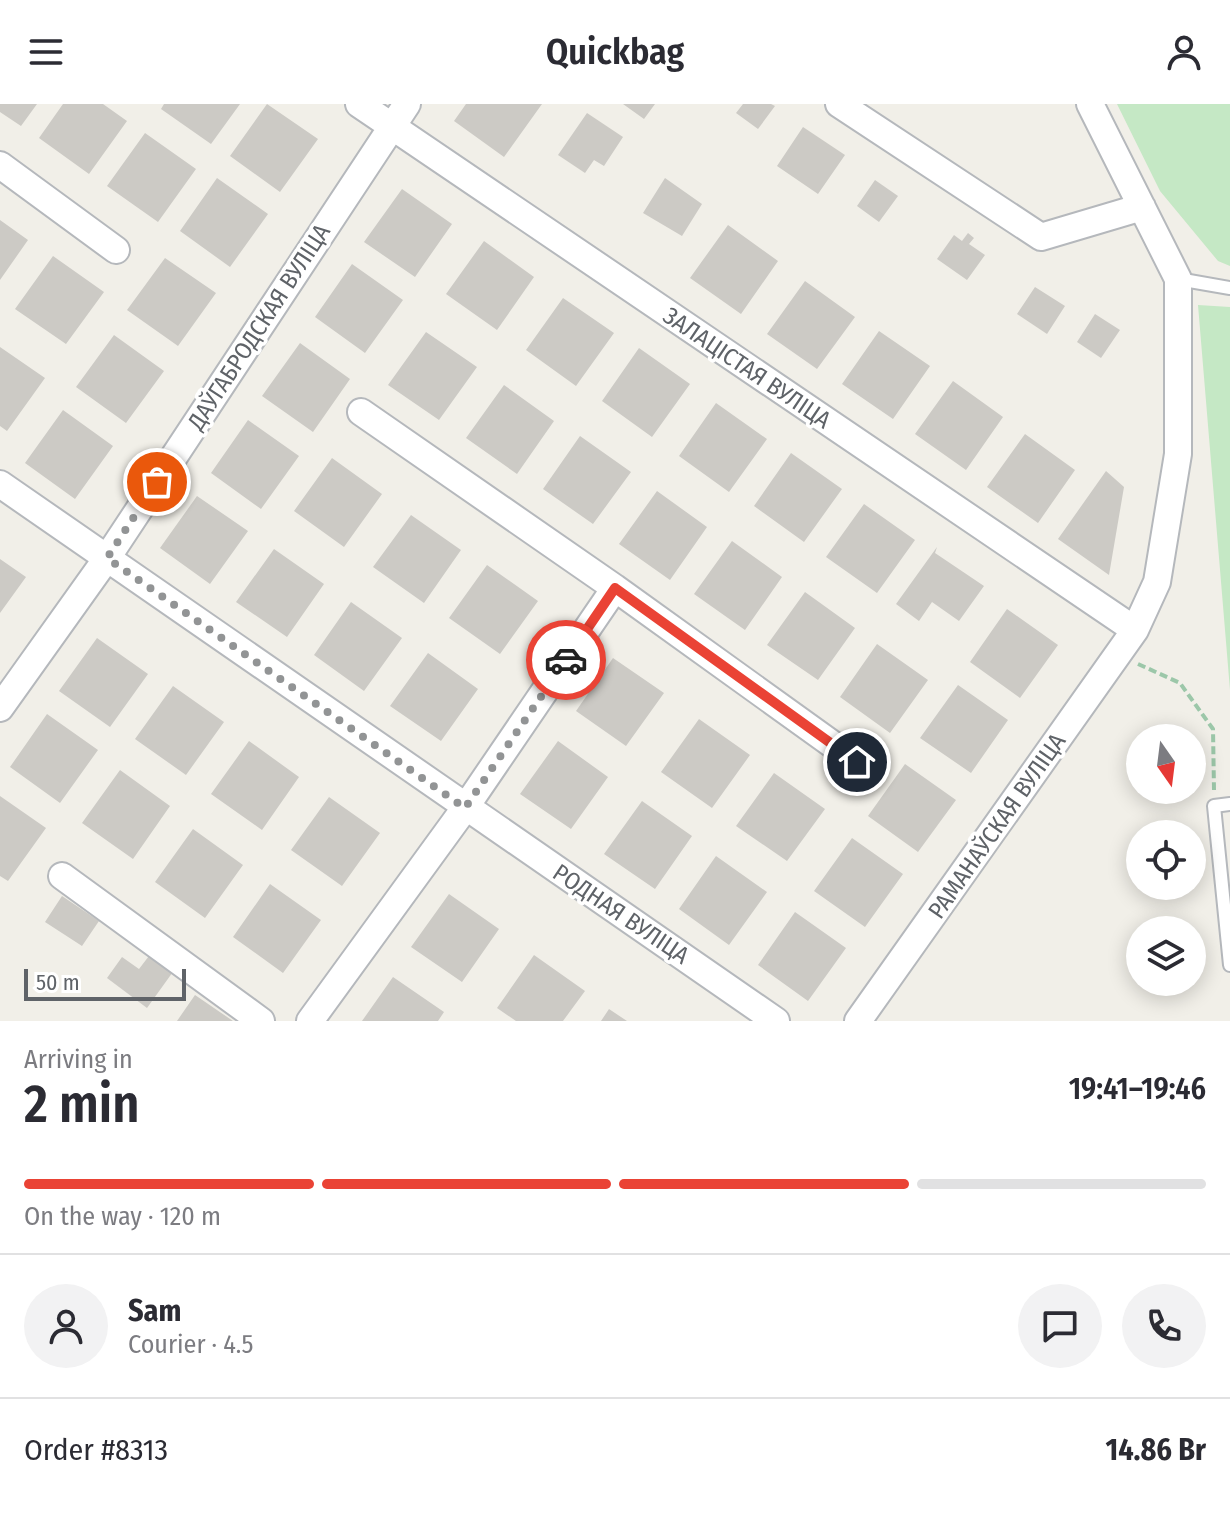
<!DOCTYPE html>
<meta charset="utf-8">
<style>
:root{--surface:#fff;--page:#f2f2f3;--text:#2b2b33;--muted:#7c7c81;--line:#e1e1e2;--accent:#ea4335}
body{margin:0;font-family:"Fira Sans Condensed",sans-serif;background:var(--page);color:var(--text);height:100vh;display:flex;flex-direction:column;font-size:30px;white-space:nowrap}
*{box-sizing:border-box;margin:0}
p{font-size:26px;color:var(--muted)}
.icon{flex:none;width:44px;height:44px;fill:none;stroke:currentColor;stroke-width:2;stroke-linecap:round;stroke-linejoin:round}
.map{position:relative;height:917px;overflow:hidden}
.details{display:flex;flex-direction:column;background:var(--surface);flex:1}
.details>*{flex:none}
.needle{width:52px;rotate:166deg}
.tools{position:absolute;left:1126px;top:620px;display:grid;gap:16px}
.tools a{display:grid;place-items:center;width:80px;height:80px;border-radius:50%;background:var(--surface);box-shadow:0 4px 20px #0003;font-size:40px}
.scale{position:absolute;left:24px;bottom:20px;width:162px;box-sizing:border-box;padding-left:8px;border:4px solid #5f6368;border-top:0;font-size:22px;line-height:28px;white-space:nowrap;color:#5f6368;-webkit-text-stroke:6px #fff;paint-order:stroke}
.pin{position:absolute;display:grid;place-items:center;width:68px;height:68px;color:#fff;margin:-34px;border:4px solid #fff;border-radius:50%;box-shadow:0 2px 8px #0007}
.courier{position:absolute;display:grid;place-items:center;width:80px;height:80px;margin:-40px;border:6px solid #ea4335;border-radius:50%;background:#fff;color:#222;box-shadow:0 2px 10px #0007}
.overview em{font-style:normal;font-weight:600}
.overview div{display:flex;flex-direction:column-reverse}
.overview{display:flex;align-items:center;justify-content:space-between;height:136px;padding:0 24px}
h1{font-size:52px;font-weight:600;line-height:60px}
.bar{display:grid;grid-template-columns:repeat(4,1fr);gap:12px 8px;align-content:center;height:96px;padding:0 24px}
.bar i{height:10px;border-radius:6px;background:var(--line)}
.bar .on{background:var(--accent)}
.bar p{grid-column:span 4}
.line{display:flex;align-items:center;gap:20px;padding:0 24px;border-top:2px solid var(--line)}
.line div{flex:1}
.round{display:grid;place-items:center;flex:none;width:84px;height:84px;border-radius:42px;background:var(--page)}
header{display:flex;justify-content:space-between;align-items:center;height:104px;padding:0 24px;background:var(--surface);font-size:36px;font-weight:600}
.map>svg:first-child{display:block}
.green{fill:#c5e8c5}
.building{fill:#cccac5}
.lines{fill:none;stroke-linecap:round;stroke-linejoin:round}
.service-casing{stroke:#b5b8bc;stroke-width:16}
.minor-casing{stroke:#b5b8bc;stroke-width:30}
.path{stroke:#9cc7a9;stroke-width:4;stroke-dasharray:8 4;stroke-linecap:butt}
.service{stroke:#fff;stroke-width:12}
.minor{stroke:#fff;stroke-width:26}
.done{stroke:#929495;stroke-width:8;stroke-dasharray:0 14.4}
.route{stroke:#ea4335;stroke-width:10}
.labels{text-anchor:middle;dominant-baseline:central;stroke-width:7;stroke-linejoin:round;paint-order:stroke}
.street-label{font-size:24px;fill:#5f6368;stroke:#fff}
</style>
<header><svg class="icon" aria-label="menu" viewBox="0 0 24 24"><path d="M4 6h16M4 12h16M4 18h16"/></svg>Quickbag<svg class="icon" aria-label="person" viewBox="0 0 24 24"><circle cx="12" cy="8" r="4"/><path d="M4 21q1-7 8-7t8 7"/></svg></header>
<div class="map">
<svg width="1230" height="917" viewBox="0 0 1230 917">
<rect width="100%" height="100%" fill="#f1efe8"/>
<path class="green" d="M1117 0H1230V162L1218 157 1160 87Z
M1198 201 1230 203V586Z"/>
<path class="building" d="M0 0H37L21 22 0 8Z
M63 0H103L127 17 89 70 39 34Z
M164 0H240L211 40 161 5Z
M267 0 318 35 280 88 230 52Z
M466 0H542L504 53 454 17Z
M623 0H655L644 15Z
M743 0H771L775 2 758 25 736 9Z
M587 9 623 33 604 62 594 56 585 69 558 51Z
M803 23 845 51 818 90 777 62Z
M145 29 196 65 158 118 107 82Z
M217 74 268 110 230 163 180 127Z
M665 74 702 100 682 132 643 109Z
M875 76 898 92 879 118 857 102Z
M402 85 452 120 415 173 364 138Z
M0 116 28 136 0 176Z
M728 121 778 157 741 210 690 174Z
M968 129 974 134 969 140 985 151 967 176 937 155 954 131 962 137Z
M484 137 534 173 497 226 446 190Z
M53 152 104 188 66 240 15 205Z
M165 154 216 189 178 242 127 206Z
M352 160 403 196 365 249 315 213Z
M805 177 855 213 817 265 767 230Z
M1035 183 1065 202 1047 230 1017 210Z
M563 194 614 229 576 282 526 246Z
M1095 210 1120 226 1101 254 1077 238Z
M879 227 930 262 893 315 842 280Z
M426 228 477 263 439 316 388 281Z
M114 231 164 267 126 319 76 283Z
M300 239 350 275 313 328 262 292Z
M0 243 45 274 7 327 0 322Z
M639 244 690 280 652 333 602 297Z
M953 277 1003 313 966 366 915 330Z
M504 281 554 317 517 370 466 334Z
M716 299 767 335 729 388 679 352Z
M63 306 113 342 75 395 25 359Z
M248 316 299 352 261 405 211 369Z
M1025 330 1075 366 1038 419 987 383Z
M580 332 631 368 593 420 543 385Z
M791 349 842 385 804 438 754 402Z
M332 354 382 390 344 443 294 407Z
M1106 367 1124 383 1109 471 1058 435Z
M657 387 707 423 670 476 619 440Z
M197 392 248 427 210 480 160 444Z
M864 400 915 436 877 489 826 453Z
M411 411 461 446 424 499 373 463Z
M732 437 782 473 745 526 694 490Z
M937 443 935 449 984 482 959 517 932 498 919 517 896 500Z
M274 445 324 480 287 533 236 498Z
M0 455 26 473 0 509Z
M487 461 538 497 500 550 449 514Z
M805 488 855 524 818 576 767 541Z
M351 498 402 534 364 587 314 551Z
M1007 505 1058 541 1020 594 970 558Z
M97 534 148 570 110 623 59 587Z
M877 540 928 576 890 629 840 593Z
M428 549 478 585 441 637 390 602Z
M613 554 664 589 626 642 576 607Z
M958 581 1008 616 971 669 920 634Z
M173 582 224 618 186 671 135 635Z
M47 610 98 646 60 699 10 663Z
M699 615 750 651 712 704 661 668Z
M249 637 299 673 262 726 211 690Z
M558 637 608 673 571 725 520 690Z
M905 660 956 696 918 748 868 712Z
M120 666 170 702 133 755 82 719Z
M774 669 825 705 787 757 736 722Z
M0 692 46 724 8 777 0 772Z
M329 693 380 729 342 782 291 746Z
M642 697 692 732 655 785 604 750Z
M193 725 243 761 205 814 155 778Z
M852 734 903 770 865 823 814 787Z
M716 752 767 788 729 841 679 805Z
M270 780 321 816 283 869 233 833Z
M449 790 499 825 462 878 411 843Z
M62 792 99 817 82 842 45 818Z
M795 808 846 844 808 897 758 861Z
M152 848 175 865 147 904 107 874 122 853 139 865Z
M534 851 585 887 563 917H516L497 904Z
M393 873 444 908 438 917H362Z
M195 891 233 917H177Z
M609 905 627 917H601Z"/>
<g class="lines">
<g class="service-casing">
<path id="service" d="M1178 175 1230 184
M1230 700 1214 702 1230 861"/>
</g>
<g class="minor-casing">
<path id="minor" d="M359 0 1135 526
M839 0 1041 133 1142 103
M0 61 116 146
M361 308 615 484
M0 380 776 917
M0 604 107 454 407 0
M62 772 261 917
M310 917 465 704 615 484 857 658
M858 917 1135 526 1157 478 1178 350V175L1090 0"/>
</g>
<path class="path" d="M1138 560 1180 579 1213 625 1214 686"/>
<use href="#service" class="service"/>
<use href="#minor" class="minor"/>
</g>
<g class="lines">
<path class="done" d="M157 378 107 454 465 704 566 556"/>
<path class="route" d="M566 556 615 484 857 658"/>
</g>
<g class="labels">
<g class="street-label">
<text transform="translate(259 223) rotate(-57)">ДАЎГАБРОДСКАЯ ВУЛІЦА</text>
<text transform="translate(747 264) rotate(34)">ЗАЛАЦІСТАЯ ВУЛІЦА</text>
<text transform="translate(997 722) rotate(-55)">РАМАНАЎСКАЯ ВУЛІЦА</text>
<text transform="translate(621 810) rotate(34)">РОДНАЯ ВУЛІЦА</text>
</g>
</g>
</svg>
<div class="tools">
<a><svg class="needle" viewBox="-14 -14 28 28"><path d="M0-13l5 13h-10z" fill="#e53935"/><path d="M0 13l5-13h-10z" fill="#7c7c81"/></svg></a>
<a><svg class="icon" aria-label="locate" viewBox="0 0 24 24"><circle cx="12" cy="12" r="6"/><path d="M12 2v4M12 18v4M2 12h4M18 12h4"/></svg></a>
<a><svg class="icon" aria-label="layers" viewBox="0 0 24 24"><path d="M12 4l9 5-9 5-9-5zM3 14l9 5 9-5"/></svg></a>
</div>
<div class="scale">50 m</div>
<div class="pin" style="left:157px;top:378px;background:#ea580c"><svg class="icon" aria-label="bag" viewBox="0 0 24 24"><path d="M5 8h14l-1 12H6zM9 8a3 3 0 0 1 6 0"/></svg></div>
<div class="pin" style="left:857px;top:658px;background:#1f2937"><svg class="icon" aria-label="home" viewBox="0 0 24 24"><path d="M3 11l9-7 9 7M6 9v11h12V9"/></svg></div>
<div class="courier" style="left:566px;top:556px"><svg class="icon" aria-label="car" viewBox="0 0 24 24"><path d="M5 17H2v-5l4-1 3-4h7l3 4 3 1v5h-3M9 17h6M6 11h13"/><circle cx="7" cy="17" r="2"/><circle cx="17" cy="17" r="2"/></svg></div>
</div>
<section class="details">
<div class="overview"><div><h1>2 min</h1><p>Arriving in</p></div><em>19:41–19:46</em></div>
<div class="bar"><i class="on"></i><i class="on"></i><i class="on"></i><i></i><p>On the way · 120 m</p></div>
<div class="line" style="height:144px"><a class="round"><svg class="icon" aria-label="person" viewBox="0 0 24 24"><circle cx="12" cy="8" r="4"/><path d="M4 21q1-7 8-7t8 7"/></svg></a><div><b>Sam</b><p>Courier · 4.5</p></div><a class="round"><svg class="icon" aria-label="chat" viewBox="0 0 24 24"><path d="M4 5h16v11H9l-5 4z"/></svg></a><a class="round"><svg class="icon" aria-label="phone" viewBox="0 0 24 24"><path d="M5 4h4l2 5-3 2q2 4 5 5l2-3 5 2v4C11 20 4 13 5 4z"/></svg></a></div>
<div class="line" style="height:104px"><div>Order #8313</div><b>14.86 Br</b></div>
</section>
